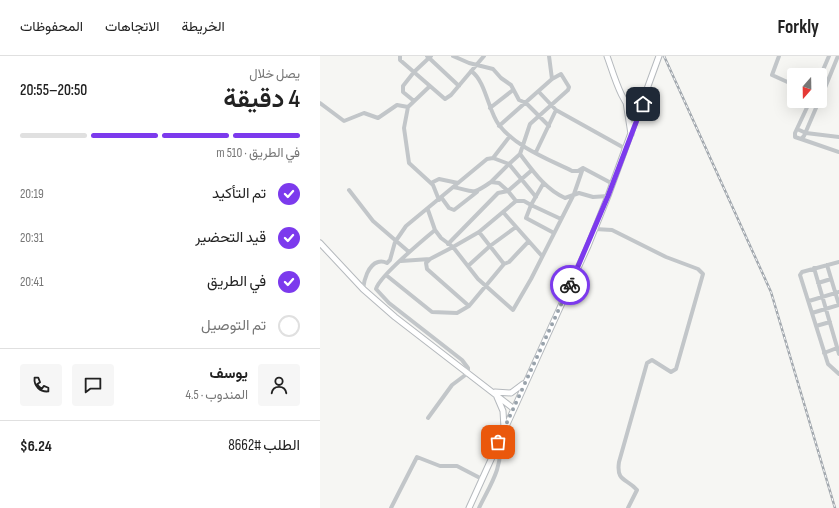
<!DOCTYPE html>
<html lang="ar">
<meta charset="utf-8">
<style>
:root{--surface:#fff;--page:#f6f6f6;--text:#222;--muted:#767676;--line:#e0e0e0;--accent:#7c3aed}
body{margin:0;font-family:"Sofia Sans Condensed",Vazirmatn,sans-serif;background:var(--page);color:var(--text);direction:rtl;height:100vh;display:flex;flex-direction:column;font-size:15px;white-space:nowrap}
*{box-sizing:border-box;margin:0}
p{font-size:13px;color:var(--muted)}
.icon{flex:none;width:22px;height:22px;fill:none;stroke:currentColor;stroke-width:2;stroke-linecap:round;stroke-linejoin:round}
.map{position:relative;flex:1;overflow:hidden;direction:ltr}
.drawer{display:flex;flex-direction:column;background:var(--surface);width:320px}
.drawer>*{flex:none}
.needle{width:26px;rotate:200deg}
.controls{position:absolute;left:467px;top:12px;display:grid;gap:8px}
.controls a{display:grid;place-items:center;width:40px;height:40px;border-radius:4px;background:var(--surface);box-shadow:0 4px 16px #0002;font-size:20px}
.pin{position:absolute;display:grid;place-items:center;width:34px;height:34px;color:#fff;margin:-17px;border-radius:8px;box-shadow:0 2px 6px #0006}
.courier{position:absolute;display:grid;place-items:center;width:40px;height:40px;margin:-20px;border:3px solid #7c3aed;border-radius:50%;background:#fff;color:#222;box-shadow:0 1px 5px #0007}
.summary em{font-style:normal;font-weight:600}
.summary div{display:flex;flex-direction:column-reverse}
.summary{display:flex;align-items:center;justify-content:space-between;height:68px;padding:0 20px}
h1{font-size:26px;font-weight:600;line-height:30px}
.bar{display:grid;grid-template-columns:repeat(4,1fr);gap:6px 4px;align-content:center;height:48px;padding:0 20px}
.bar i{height:5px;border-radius:3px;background:var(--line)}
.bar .current{background:var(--accent)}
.bar p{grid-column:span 4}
.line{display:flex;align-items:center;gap:10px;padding:0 20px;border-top:1px solid var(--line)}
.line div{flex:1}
.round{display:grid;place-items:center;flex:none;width:42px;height:42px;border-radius:4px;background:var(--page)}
ol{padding:0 20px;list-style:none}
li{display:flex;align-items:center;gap:12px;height:44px}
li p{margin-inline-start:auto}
li .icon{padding:4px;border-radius:50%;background:var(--accent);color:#fff;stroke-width:4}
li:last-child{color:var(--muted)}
li i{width:22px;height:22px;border:2px solid var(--line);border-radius:50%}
header{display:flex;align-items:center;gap:24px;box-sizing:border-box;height:56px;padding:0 20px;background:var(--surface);border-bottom:1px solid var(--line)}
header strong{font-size:19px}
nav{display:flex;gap:22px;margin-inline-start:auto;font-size:14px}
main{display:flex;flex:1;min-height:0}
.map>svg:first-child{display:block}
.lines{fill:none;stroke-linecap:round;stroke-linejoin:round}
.major-casing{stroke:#b5b9bd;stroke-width:7}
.minor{stroke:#c2c6c9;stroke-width:4}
.major{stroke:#fff;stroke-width:5}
.rail-casing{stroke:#a2a8ae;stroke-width:2.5}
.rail{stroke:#fff;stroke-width:1;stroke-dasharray:3;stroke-linecap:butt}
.done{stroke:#98a2ab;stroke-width:4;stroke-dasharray:0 7.2}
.route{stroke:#7c3aed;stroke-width:5}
</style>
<header>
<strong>Forkly</strong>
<nav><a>الخريطة</a><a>الاتجاهات</a><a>المحفوظات</a></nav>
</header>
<main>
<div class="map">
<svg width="519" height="452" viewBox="0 0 519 452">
<rect width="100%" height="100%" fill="#f6f6f3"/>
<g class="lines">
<g class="major-casing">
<path id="major" d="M287 0C293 16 302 51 318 59
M305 44H316L326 37
M306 46 311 78
M0 187 43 233 75 261 194 353
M175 336 191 337 203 328
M177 341 183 355 184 372
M149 452 268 190 288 140 339 0"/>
</g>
<path class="minor" d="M80 0V4L125 43 131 39 164 0
M107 0 139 30
M133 0 149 7 173 13 181 22 191 29 199 44 206 47 229 70
M229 0 232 23
M459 0 452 19 474 29
M151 15C166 25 168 55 179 69 196 91 228 103 252 115H258L263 112 293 128
M500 21 509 0
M110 30 88 51 84 72 89 107 113 129 119 144
M219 36 236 54
M500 44 518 0
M94 45 83 36V30L94 16 111 0
M490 45 475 77V81L481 83 484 80 499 45
M0 47 24 65 44 57 58 62 77 49 88 51
M170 52 193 34
M179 70 232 23 241 18 249 31 248 34 210 68 200 98C213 115 225 133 245 142L259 137 273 141 288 140
M477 73 486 77 519 81
M481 83 519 96
M216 96 236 54 306 93
M173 102 190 80
M171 126 189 108 216 141
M111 127 119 123 138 127
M133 131C154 135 151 140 171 126L179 127 188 135 212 114
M29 134 53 165 89 196
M121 141 129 152 134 154 157 136
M108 154 115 174 121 182 133 191 158 223 193 254 211 223 254 138 263 112
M183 156 222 200
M275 173 292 174 346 201 378 213 383 218 356 313 351 316 332 304 327 307 299 406C296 426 307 422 317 434L308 452
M159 176 184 208
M234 177 206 162 211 149 241 163
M128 188 178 137 188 135 196 145H204L211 149 223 128
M110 203 106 207 107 213 149 250
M81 205 110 203 133 191 159 176 196 145
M519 206 482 216 480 219 508 308 519 318
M507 209 519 249
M148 210 170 190 196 171
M494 212 519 298
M66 219 112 256 137 257 149 250 184 208 189 206 208 186
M498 227 511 223
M43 233C44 224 48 209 58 206 61 205 65 206 67 207L70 204 75 186 86 170 167 103 173 102 189 108 200 98
M489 245 519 236
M492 257 519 249
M496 270 510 266
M504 297 517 292
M108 362 132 329 148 317V312L142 304 69 247 56 233C59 221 103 184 115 174
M71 452 97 401 120 410H137L162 423
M159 452C169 431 184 410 179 387"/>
<use href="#major" class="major"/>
<g class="rail-casing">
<path id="rail" d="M344 0 451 236 515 452"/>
</g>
<use href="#rail" class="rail"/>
</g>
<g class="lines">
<path class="done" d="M178 386 250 229"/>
<path class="route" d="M250 229 288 140 323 48"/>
</g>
</svg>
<div class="controls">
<a><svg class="needle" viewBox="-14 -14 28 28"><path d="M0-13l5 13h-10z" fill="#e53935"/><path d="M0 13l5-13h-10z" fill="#767676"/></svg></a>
</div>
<div class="pin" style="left:178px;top:386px;background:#ea580c"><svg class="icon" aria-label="bag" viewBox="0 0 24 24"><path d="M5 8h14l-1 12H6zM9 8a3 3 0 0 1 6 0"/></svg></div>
<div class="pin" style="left:323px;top:48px;background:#1f2937"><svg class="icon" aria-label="home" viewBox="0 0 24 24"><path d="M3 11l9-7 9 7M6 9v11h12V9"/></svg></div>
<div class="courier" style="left:250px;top:229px"><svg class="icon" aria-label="bike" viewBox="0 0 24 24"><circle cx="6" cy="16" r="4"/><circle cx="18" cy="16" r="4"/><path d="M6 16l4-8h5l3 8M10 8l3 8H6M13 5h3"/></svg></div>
</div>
<section class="drawer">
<div class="summary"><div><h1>4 دقيقة</h1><p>يصل خلال</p></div><em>20:50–20:55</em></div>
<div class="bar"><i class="current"></i><i class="current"></i><i class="current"></i><i></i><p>في الطريق · 510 m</p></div>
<ol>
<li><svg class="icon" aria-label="check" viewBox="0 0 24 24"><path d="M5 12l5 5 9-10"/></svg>تم التأكيد<p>20:19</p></li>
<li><svg class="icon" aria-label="check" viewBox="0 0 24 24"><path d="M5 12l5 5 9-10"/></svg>قيد التحضير<p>20:31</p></li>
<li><svg class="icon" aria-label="check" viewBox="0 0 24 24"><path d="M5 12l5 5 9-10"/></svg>في الطريق<p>20:41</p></li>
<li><i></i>تم التوصيل</li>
</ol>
<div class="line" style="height:72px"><a class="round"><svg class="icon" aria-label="person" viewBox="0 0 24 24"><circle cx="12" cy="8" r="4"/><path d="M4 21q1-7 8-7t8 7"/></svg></a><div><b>يوسف</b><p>المندوب · 4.5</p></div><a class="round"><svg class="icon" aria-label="chat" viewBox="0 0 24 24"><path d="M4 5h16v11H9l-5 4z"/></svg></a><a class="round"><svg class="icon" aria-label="phone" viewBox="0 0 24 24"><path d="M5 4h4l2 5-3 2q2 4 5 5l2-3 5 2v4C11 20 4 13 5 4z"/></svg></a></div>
<div class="line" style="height:52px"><div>الطلب #8662</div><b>$6.24</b></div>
</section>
</main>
